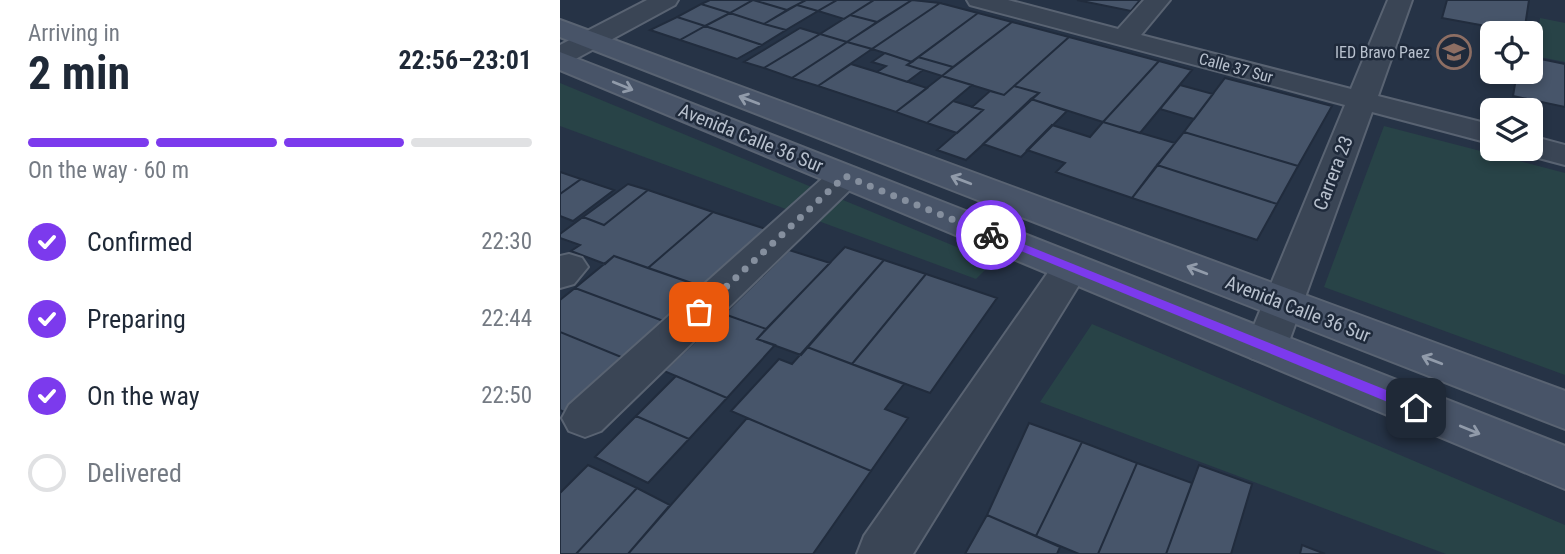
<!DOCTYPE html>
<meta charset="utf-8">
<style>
:root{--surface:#fff;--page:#f2f2f3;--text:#1f2937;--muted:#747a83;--line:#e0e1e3;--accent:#7c3aed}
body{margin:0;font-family:"Roboto Condensed",sans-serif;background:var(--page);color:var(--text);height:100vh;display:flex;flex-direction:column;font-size:26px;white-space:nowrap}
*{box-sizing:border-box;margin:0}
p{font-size:23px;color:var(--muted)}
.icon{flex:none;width:38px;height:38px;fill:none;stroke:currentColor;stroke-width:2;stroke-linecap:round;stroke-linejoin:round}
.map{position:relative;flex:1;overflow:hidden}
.panel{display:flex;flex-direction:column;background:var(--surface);width:560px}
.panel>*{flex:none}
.tools{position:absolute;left:920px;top:21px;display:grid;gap:14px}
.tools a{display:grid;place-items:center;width:63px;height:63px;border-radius:10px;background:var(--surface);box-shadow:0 4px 10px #0003;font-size:35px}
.pin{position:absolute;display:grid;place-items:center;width:60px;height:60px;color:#fff;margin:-30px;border-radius:14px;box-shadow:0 4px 10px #0006}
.courier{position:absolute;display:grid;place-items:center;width:70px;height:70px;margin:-35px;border:5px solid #7c3aed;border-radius:50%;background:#fff;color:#222;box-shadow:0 2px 9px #0007}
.summary em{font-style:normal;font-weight:700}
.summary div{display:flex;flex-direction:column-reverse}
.summary{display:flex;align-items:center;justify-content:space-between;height:119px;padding:0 28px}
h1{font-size:46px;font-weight:700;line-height:52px}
.bar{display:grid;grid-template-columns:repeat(4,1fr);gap:10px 7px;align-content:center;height:84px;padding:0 28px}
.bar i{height:9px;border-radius:5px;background:var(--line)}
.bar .current{background:var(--accent)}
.bar p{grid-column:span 4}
ol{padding:0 28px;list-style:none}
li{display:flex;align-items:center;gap:21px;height:77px}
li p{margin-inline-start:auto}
li .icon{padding:7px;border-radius:50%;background:var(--accent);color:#fff;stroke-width:4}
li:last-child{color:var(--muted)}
li i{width:38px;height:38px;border:4px solid var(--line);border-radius:50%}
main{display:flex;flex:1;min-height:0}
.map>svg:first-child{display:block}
.green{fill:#284347}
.building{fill:#47556a;stroke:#212c3d;stroke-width:2}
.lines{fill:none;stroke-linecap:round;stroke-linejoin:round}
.street-casing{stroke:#596372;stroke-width:4}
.secondary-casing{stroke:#596372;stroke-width:4}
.street{fill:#3a4555;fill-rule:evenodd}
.secondary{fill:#485468;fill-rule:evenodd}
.oneway{stroke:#919baa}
.route{fill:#7c3aed}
.done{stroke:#858f9e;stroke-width:7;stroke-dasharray:0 12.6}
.labels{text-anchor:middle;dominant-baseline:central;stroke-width:5;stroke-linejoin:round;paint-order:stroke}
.far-poi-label{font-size:16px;fill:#b8c1ce;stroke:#1f2a3b;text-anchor:end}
.far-street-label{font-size:16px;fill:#b8c1ce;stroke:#1f2a3b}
.street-label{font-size:19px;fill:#b8c1ce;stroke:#1f2a3b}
</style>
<main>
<section class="panel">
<div class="summary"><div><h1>2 min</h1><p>Arriving in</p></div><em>22:56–23:01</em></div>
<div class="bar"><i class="current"></i><i class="current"></i><i class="current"></i><i></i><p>On the way · 60 m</p></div>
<ol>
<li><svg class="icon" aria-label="check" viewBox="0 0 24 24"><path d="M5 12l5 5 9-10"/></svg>Confirmed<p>22:30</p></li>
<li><svg class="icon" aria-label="check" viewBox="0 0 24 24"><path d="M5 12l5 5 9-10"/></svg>Preparing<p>22:44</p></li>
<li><svg class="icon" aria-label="check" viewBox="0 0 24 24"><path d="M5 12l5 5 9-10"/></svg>On the way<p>22:50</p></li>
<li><i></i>Delivered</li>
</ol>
</section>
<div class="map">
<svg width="1005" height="554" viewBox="0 0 1005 554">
<rect width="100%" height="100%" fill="#263346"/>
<path class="green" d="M980 18 1005 23V62L975 56Z
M0 83 433 262 416 279 0 126Z
M824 126 1005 173V375L764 287Z
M532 324 1005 525V554H886L480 402Z"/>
<path class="building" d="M150 0H193L170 13 141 4Z
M193 0H246L227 10Z
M193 0 227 10 204 24 170 13Z
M246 0H277L258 11 237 5Z
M277 0H314L284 19 258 11Z
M314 0H352L317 22 290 15Z
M352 0 380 3 312 49 287 42Z
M517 0H580L571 11Z
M887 0H969L964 33 882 18Z
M380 3 418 13 352 62 312 49Z
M141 4 170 13 145 26 117 17Z
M237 5 258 11 226 30 204 24Z
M170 13 204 24 226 30 202 45 145 26Z
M418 13 452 22 393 67 358 57Z
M290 15 317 22 287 42 260 34Z
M117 17 145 26 120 40 90 30Z
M452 22 509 37 444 95 382 76Z
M145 26 202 45 177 59 120 40Z
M240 28 260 34 204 68 184 62Z
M260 34 287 42 232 78 204 68Z
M509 37 599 61 543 122 471 99 479 93 454 86Z
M287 42 312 49 258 86 232 78Z
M325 53 352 62 347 65 363 70 347 82 317 72 326 66 312 62Z
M358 57 393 67 382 76 347 65Z
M971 57 1005 64V107L953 96 957 72H971Z
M599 61 632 70 580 133 543 122Z
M291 64 317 72 367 88 336 112 258 86Z
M382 76 412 85 367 123 336 112Z
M665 78 772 106 738 166 624 132Z
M620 85 653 94 634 119 600 109Z
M454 86 479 93 406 160 377 150 423 110 412 107 430 91 444 95Z
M471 99 507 111 461 157 423 144Z
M393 101 423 110 397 133 367 123Z
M543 122 615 143 572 198 496 172 505 163 467 150 492 125 530 137Z
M624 132 738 166 717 204 597 165Z
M597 165 717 204 697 240 572 198Z
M0 172 21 179 0 194Z
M21 179 54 190 13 221 0 216V194Z
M68 184 88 190 44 225 23 217Z
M88 190 153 212 88 268 54 256 45 264 11 251 20 245 0 238V234L23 217 44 225Z
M153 212 206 229 143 287 88 268Z
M285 247 324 260 241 355 197 339Z
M229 250 270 263 206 329 164 314Z
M54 256 143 287 106 322 15 288Z
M324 260 366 274 292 364 247 347Z
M366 274 437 298 370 393 292 364Z
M15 288 106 322 66 359 0 332V300Z
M164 314 206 329 197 339 215 345 167 398 104 371Z
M0 332 66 359 8 414 0 410Z
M247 347 344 384 325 409 348 418 311 471 171 411 219 359 232 364Z
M116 376 167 398 129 439 76 416Z
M76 416 129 439 88 483 35 457Z
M187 418 311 471 253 554H68Z
M469 423 522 442 476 536 427 515Z
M522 442 577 463 538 554H519L476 536Z
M577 463 632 483 606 554H538Z
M28 465 77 488 16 554H0V493Z
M639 465 692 484 671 554H606Z
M77 488 110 505 68 554H16Z
M427 515 500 547 497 554H405Z
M742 545 765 554H740Z"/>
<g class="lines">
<g class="street-casing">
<path id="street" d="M87 0H118L115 5 10 62 0 64V45Z
M407 0H448L558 29 584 0H610L581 35 791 89 828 0H852L818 96 933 125V144L812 112 727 347 721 358 706 363 691 358 685 347 785 105 410 5Z
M971 136 1005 145V165L960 153 957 149H971Z
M285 166 297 169 302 176 297 183 41 431 25 437 9 431 2 418 9 405 273 169Z
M9 254 22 258 28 267 14 284 0 288V256Z
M511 254 524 258 530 267 353 554H297L304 536 498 258Z"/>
</g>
<g class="secondary-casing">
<path id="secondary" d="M0 20 1005 391V429L0 37Z
M0 52 1005 446V489L0 70Z"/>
</g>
<use href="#street" class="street"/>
<use href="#secondary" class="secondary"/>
</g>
<defs><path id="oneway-shaft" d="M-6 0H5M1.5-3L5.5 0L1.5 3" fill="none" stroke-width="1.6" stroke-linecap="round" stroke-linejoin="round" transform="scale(1.75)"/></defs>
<g class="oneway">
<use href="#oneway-shaft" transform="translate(63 86) rotate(22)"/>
<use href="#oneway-shaft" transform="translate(189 100) rotate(-159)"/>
<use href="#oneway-shaft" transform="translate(401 180) rotate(-159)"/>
<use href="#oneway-shaft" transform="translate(637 270) rotate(-159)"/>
<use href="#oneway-shaft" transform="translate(872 360) rotate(-159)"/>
<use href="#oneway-shaft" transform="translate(910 430) rotate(22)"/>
</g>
<path class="route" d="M431 231 861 404 863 408 856 413 852 412 427 237V232Z"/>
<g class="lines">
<path class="done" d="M139 312 285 176 431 235"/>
</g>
<defs>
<g id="school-ring" transform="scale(1.75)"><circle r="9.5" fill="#1f2a3b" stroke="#8d6e63" stroke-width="1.5"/><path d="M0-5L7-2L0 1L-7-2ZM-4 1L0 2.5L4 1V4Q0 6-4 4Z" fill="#8d6e63"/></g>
</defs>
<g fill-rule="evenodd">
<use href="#school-ring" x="894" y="52"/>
</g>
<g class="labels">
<g class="far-poi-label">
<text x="870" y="52">IED Bravo Paez</text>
</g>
<g class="far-street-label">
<text transform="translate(676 68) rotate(15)">Calle 37 Sur</text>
</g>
<g class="street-label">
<text transform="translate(191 138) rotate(22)">Avenida Calle 36 Sur</text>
<text transform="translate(773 173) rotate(-69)">Carrera 23</text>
<text transform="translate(738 309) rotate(21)">Avenida Calle 36 Sur</text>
</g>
</g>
</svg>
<div class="tools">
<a><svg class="icon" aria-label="locate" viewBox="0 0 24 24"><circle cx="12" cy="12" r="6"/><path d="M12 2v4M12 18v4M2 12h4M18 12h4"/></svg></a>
<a><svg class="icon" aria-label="layers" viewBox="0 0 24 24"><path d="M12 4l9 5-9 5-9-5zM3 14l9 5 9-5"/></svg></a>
</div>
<div class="pin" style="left:139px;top:312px;background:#ea580c"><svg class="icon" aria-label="bag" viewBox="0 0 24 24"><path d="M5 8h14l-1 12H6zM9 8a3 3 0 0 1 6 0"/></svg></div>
<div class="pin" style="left:856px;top:408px;background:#1f2937"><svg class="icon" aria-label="home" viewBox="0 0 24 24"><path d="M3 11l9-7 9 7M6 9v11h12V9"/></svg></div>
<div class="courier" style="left:431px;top:235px"><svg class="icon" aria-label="bike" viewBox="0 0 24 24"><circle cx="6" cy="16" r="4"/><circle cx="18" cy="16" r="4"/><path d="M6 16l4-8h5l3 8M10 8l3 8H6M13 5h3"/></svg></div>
</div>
</main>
